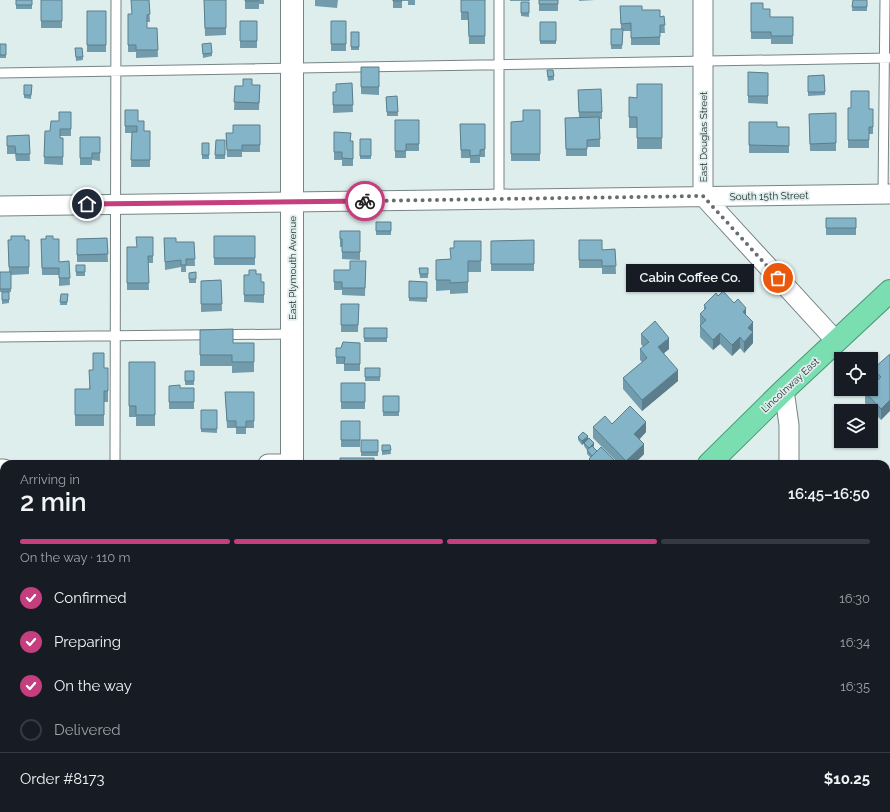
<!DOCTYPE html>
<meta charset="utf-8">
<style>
:root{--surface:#171b24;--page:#242831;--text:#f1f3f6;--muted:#9ea1a6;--line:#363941;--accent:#c53e7e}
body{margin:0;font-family:Raleway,sans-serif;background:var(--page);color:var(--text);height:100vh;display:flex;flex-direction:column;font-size:15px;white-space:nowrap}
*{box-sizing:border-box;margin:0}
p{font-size:13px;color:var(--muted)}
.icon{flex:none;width:22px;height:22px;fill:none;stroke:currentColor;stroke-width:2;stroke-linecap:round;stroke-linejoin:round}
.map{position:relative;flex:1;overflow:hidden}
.panel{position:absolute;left:0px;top:460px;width:890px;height:352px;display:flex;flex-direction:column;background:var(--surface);border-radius:12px 12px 0 0;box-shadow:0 1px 3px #0004}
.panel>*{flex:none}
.controls{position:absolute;left:834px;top:352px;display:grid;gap:8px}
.controls a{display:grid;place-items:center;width:44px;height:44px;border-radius:0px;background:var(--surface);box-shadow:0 1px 3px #0004;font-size:20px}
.pin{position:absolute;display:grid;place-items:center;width:34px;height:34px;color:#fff;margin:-17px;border:2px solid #fff;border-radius:50%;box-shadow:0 1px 4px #0007}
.courier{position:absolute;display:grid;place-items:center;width:40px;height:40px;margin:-20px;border:3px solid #c53e7e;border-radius:50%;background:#fff;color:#222;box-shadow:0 1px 5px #0007}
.bubble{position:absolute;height:28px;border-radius:0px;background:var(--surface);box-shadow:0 1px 3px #0004;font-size:13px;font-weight:600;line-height:28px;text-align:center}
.headline em{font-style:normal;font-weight:600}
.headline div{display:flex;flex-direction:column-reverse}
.headline{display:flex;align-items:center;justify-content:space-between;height:68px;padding:0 20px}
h1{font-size:26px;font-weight:600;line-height:30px}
.bar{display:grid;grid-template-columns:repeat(4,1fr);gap:6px 4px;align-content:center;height:48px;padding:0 20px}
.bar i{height:5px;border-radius:3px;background:var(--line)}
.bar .on{background:var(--accent)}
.bar p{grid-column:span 4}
.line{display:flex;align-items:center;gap:10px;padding:0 20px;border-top:1px solid var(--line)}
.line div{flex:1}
ol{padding:0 20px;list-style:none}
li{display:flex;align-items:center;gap:12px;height:44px}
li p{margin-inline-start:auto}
li .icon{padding:4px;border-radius:50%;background:var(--accent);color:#fff;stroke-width:4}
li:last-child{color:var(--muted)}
li i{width:22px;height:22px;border:2px solid var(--line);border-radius:50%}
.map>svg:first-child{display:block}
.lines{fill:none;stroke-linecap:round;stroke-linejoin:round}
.service-casing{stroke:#768484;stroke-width:11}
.minor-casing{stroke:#768484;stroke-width:21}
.secondary-casing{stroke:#768484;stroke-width:24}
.trunk-casing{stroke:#479a75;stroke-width:24}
.service{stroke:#fff;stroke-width:9}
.minor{stroke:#fff;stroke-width:19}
.secondary{stroke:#fff;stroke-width:22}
.trunk{stroke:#7bdeb0;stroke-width:22}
.wall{fill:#729bac}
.shaded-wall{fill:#5c7e8c}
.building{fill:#84b4c8;stroke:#5c7e8c}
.done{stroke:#666f6e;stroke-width:4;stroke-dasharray:0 7.2}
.route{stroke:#c53e7e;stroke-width:5}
.labels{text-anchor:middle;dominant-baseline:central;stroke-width:3.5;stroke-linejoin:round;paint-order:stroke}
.street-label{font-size:10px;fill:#252b2a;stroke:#deeeed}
</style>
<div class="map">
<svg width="890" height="812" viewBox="0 0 890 812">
<rect width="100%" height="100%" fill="#deeeed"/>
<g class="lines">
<g class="service-casing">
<path id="service" d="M499 0V200
M0 73 890 58
M883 194 885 0
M0 337 292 334
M115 464 116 0
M0 786 4 782
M469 808V812
M522 812V808"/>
</g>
<g class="minor-casing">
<path id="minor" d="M703 0V196L837 342
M0 206 890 194
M784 390 789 425V464
M268 464H292
M0 469H4
M886 556 890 557
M789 812V808"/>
</g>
<g class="secondary-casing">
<path id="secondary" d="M292 0V464
M289 812V808"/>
</g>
<g class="trunk-casing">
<path id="trunk" d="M709 464 784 390 890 291
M347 812 351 808"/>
</g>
<use href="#service" class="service"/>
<use href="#minor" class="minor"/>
<use href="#secondary" class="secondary"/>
<use href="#trunk" class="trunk"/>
</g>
<path class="wall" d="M16 0H32V9H16Z
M41 0H62V28H41Z
M149 0 150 22H147V28H157L158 57 136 58V52H128V14H132Z
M204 0H226V35L205 36Z
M245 0H264V4H259V9H245Z
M315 0H338L337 8 315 6Z
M393 0H415V5H408V1H402V8H393Z
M461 0H485V44H469L468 20H461Z
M510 0H530V1H510Z
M539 0H558V11H539Z
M579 0H595L579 1Z
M853 0H867V11H852Z
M521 2H529V17L521 16Z
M751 3 770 17H793V44H771V39H751Z
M620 6 642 10 660 17 664 16 665 33H660V45H631V31H623L622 49H611V29H621Z
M87 11H106V52H87Z
M240 21H257V48H240Z
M331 21H346V51H331Z
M540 22H556V44H540Z
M351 32H359V50H351Z
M0 44H6V58H0Z
M202 44 212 53V56L203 58Z
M75 48H82L83 60 76 61Z
M361 67H379V95L361 94Z
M547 70 554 76V80L548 81Z
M748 72 768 73V104L748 103Z
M824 75 825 95 808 96V76Z
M352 83 353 112 333 113V92H336Z
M662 84V149H637V128H629V97L637 98Z
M24 85H32L31 99 24 98Z
M252 85H260L259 110H234L235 86H243Z
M578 90 602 112V119H600V147H587V156H566L565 118H579Z
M397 96 398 116H387L386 97Z
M848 108 873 109V134H869V148H848Z
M125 110 138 121 144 131H150V167H131L132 133H125Z
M540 110V161H511V122L523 121Z
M71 112V136H60V138H63V165L44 164 45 131H50L59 121Z
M836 113V151H810L809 114Z
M395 120H419V151H406V158H395Z
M749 122 777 127H789V153H749Z
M460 124H485V157H480V163H470V158H461Z
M260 125V152H242V157H227L226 133H233Z
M334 132 351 141H353V166H342V160H334Z
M29 135 30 161H16L15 154H7V136Z
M80 137H100V161L92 160V165H80Z
M360 139H371V159H360Z
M216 140H225V159H215Z
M202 143H209V159H202Z
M826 218H856V235H826Z
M376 222H391V235H376Z
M340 231H360V260L342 259V247H340Z
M214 236H255V265H214Z
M153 237V263H148L149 290H127V247H137Z
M107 238 108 262H77V239Z
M164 238 176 242H194L195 266H186V272H181V267L165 270Z
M41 239H53L59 262 69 261 70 285 59 286V275H42Z
M8 240H29V274L11 275V292H9V303L2 304V292H0V272H9Z
M534 240V271H491V241Z
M579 240 602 250 615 249 616 274H602V268H579Z
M481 241V272H468V293L450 294V290L436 291V260L451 259 454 248Z
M366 261 365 296 342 295V290H334V270H350Z
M76 265H85V276H76Z
M419 268H428V278H420Z
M196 272V283H189V273Z
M256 274 261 282H264V303L244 302V275Z
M221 280 222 311 201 312V281Z
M409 281 427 282V302L409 301Z
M61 294H68L67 305H60Z
M718 296 746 316 753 322V343L744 353 740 348 732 356 720 344 713 350 700 337V326H701L700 325V314L704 310V305Z
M341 304H359L358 332H341Z
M364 328H387V342H364Z
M200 330 233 343H254V372L232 373V366H200Z
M641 334 669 349 664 353 678 381 642 411 623 389V378L642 362 640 360V349L643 347 641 344Z
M360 343V371H344V364H336V348H341Z
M890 354 881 420 865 403V392L875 382 873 380V369Z
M129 362H155V426H136V417H129Z
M104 368H108V402H104V426H75V389H89L93 370Z
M365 368H380V381H365Z
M185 371H194V385H185Z
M341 383H365V409H341Z
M169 386 180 388H194V409H169Z
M225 392H254V428H246V434H236V428H227Z
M383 396H399V416H383Z
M201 410H217V433L201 432Z
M341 421H360V447H341Z
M612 424 646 432 640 439 644 454 634 464H619L593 438V427Z
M578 437 588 440 594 446 593 447 597 451 614 464H589V459L590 457 587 454V450L584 446V443L582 445 578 440Z
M361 440H378V456H361Z
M382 445H390L391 454 382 455Z
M886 481H890V514H886Z
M0 499H4V535H0Z
M886 611H890V643H886Z
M0 633H4V706H0Z
M106 808H144L140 812H106Z"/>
<path class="shaded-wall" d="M746 308V319L743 312Z
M753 322V343L744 353V342L748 328Z
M720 333V344L713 350V340Z
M740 337V348L732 356V345Z
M669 338V349L658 358V347Z
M678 370V381L642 411V400Z
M890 400V411L881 420V409Z
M646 422V432L634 444V434Z
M588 436V440L582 445V441Z
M594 443V446L589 451V448Z
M644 444V454L634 464H626V461Z
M614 460V464H611V462Z
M133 808H144L140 812H128Z"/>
<path class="building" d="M16 0H32V5H16Z
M41 0H62V21H41Z
M131 0H149L150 14 147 15V28H157L158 50H136V45H128V14H132Z
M204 0H226V28H205Z
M245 0H259V1H245Z
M393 0H402V1H393Z
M461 0H485V36H469L468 12H461Z
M539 0H558V4H539Z
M853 0H867V7H852Z
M521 2H529V13H521Z
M751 3H763V9H770V17H793V36H771V32H751Z
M620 6H642V10H660V17L664 16 665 25H660V37L631 38V23L621 24Z
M87 11H106V45H87Z
M240 21H257V41H240Z
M331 21H346V44H331Z
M540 22H556V41H540Z
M611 29H623L622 45H611Z
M351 32H359V47H351Z
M211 43 212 53 203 54 202 44Z
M0 44H6V55H0Z
M75 48H82L83 57H76Z
M361 67H379V87H361Z
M547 70H553L554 76 548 77Z
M748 72 768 73V96H748Z
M824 75 825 92H808V76Z
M243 79H252V85H260L259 103 234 102 235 86H243Z
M352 83 353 105H333V92H336V84Z
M637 84H662V138H637V117H629V97L637 98Z
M24 85H32L31 95H24Z
M601 89 602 112H579L578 90Z
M851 91H869V109H873V127H869V140H848V108H851Z
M397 96 398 112H387L386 97Z
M125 110H138V121H144V131H150V160H131L132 132H137V126H125Z
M523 110H540V154H511V122L523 121Z
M59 112H71V129H60V138H63V157H44L45 131H50L51 121H59Z
M836 113V143L810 144 809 114Z
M599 117 600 139 587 140V149H566L565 118Z
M395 120H419V144H406V151H395Z
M749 122H777V127H789V146L749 145Z
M460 124H485V149L480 150V155L470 156V150H461Z
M233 125H260V145H242V150H227L226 133H233Z
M334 132 351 133 350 141H353V159L342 158V152H334Z
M29 135 30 154H16L15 146H7V136Z
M80 137H100V153H92V158H80Z
M360 139H371V156H360Z
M216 140H225V155H215Z
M202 143H209V155H202Z
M826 218H856V228H826Z
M376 222H391V231H376Z
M340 231H360V252H342V239H340Z
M11 236H25V240H29V267H9L8 240H11Z
M46 236H53V239H59V262L69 261 70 278H59V268H42L41 239H46Z
M214 236H255V258H214Z
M136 237H153V256H148L149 283H127V247H137Z
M107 238 108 254 77 255V239Z
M164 238H176V242H194L195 259H186V265H181V260L165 262Z
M534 240V264H491V241Z
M579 240H602V250L615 249 616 266H602V260H579Z
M454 241H481V261H468V282L450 283V280H436V260L451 259 450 248H454Z
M350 261H366L365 288H342V282H334V270H350Z
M76 265H85V272H76Z
M419 268H428V274H420Z
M249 270H256V274H261V282H264V295H244V275H249Z
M0 272H11V289H0Z
M196 272V279H189V273Z
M221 280 222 304H201V281Z
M409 281 427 282V298H409Z
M723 291 734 303 738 299 746 308 743 312 753 322 748 328 753 332 744 342 740 337 732 345 720 333 713 340 700 326 706 320 700 314 706 308 704 305 716 293 718 296Z
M2 292H9V300H2Z
M61 294H68L67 302H60Z
M341 304H359L358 325H341Z
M655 321 669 338 658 347 678 370 642 400 623 378 647 358 640 349 649 342 641 334Z
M364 328H387V338H364Z
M233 329V343H254V362H232V355H200V330Z
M343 342 360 343V364H344L345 357H336V348H341Z
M93 353H104V368H108V391H104V415H75V389H90L89 370H93Z
M890 354V400L881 409 865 392 869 389H871V387L881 377 873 369Z
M129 362H155V415H136V406H129Z
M365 368H380V377H365Z
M185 371H194V381H185Z
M341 383H365V402H341Z
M180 385V388H194V402H169V386Z
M225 392H254V421H246V427H236V421H227Z
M383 396H399V412H383Z
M630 406 646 422 634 434 644 444 626 461 593 427 605 416 612 424Z
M201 410H217V429H201Z
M341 421H360V440H341Z
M583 432 588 436 582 441 578 437Z
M589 438 594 443 589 448 584 443Z
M361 440H378V452H361Z
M382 445H390L391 450 382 451Z
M592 446 597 451 592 456 587 450Z
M601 447 614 460 611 462 613 464H594L589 459Z
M340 458H374V464H340Z
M886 481H890V503H886Z
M0 499H4V528H0Z
M886 611H890V632H886Z
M0 633H4V695H0Z
M886 799H890V812H867L866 808H886Z
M110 808H133L128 812H113Z
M477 808H516V812H477Z
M555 808H616V812H555Z
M691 808H697V812H691Z
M716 808H736V812H716Z"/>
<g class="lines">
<path class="done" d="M365 201 703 196 778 278"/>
<path class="route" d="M87 204 365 201"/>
</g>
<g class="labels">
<g class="street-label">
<text transform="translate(703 137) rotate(-90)">East Douglas Street</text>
<text transform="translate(769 196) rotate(-1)">South 15th Street</text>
<text transform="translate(292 268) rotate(-90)">East Plymouth Avenue</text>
<text transform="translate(790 385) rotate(-43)">Lincolnway East</text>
</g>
</g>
</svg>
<div class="controls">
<a><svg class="icon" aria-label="locate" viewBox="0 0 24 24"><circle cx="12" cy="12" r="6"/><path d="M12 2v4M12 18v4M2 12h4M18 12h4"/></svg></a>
<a><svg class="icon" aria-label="layers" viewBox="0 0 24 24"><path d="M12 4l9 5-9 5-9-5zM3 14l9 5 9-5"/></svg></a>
</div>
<div class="pin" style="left:778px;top:278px;background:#ea580c"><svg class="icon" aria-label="bag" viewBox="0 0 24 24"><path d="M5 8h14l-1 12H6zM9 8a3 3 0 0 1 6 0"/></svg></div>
<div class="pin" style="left:87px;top:204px;background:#1f2937"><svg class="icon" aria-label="home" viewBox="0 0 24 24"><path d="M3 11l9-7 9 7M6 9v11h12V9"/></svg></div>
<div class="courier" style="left:365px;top:201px"><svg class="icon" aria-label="bike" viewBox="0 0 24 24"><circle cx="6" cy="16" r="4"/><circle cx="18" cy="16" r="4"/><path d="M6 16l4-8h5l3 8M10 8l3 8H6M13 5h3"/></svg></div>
<div class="bubble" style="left:626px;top:264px;width:128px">Cabin Coffee Co.</div>
<section class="panel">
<div class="headline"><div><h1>2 min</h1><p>Arriving in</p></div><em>16:45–16:50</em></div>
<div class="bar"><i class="on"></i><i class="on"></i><i class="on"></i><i></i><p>On the way · 110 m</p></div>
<ol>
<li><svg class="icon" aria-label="check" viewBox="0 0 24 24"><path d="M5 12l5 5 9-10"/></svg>Confirmed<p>16:30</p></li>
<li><svg class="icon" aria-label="check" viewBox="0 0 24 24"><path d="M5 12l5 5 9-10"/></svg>Preparing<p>16:34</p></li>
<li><svg class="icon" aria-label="check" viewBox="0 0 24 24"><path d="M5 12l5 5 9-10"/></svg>On the way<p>16:35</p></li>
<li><i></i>Delivered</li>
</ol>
<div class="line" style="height:52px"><div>Order #8173</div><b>$10.25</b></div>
</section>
</div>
